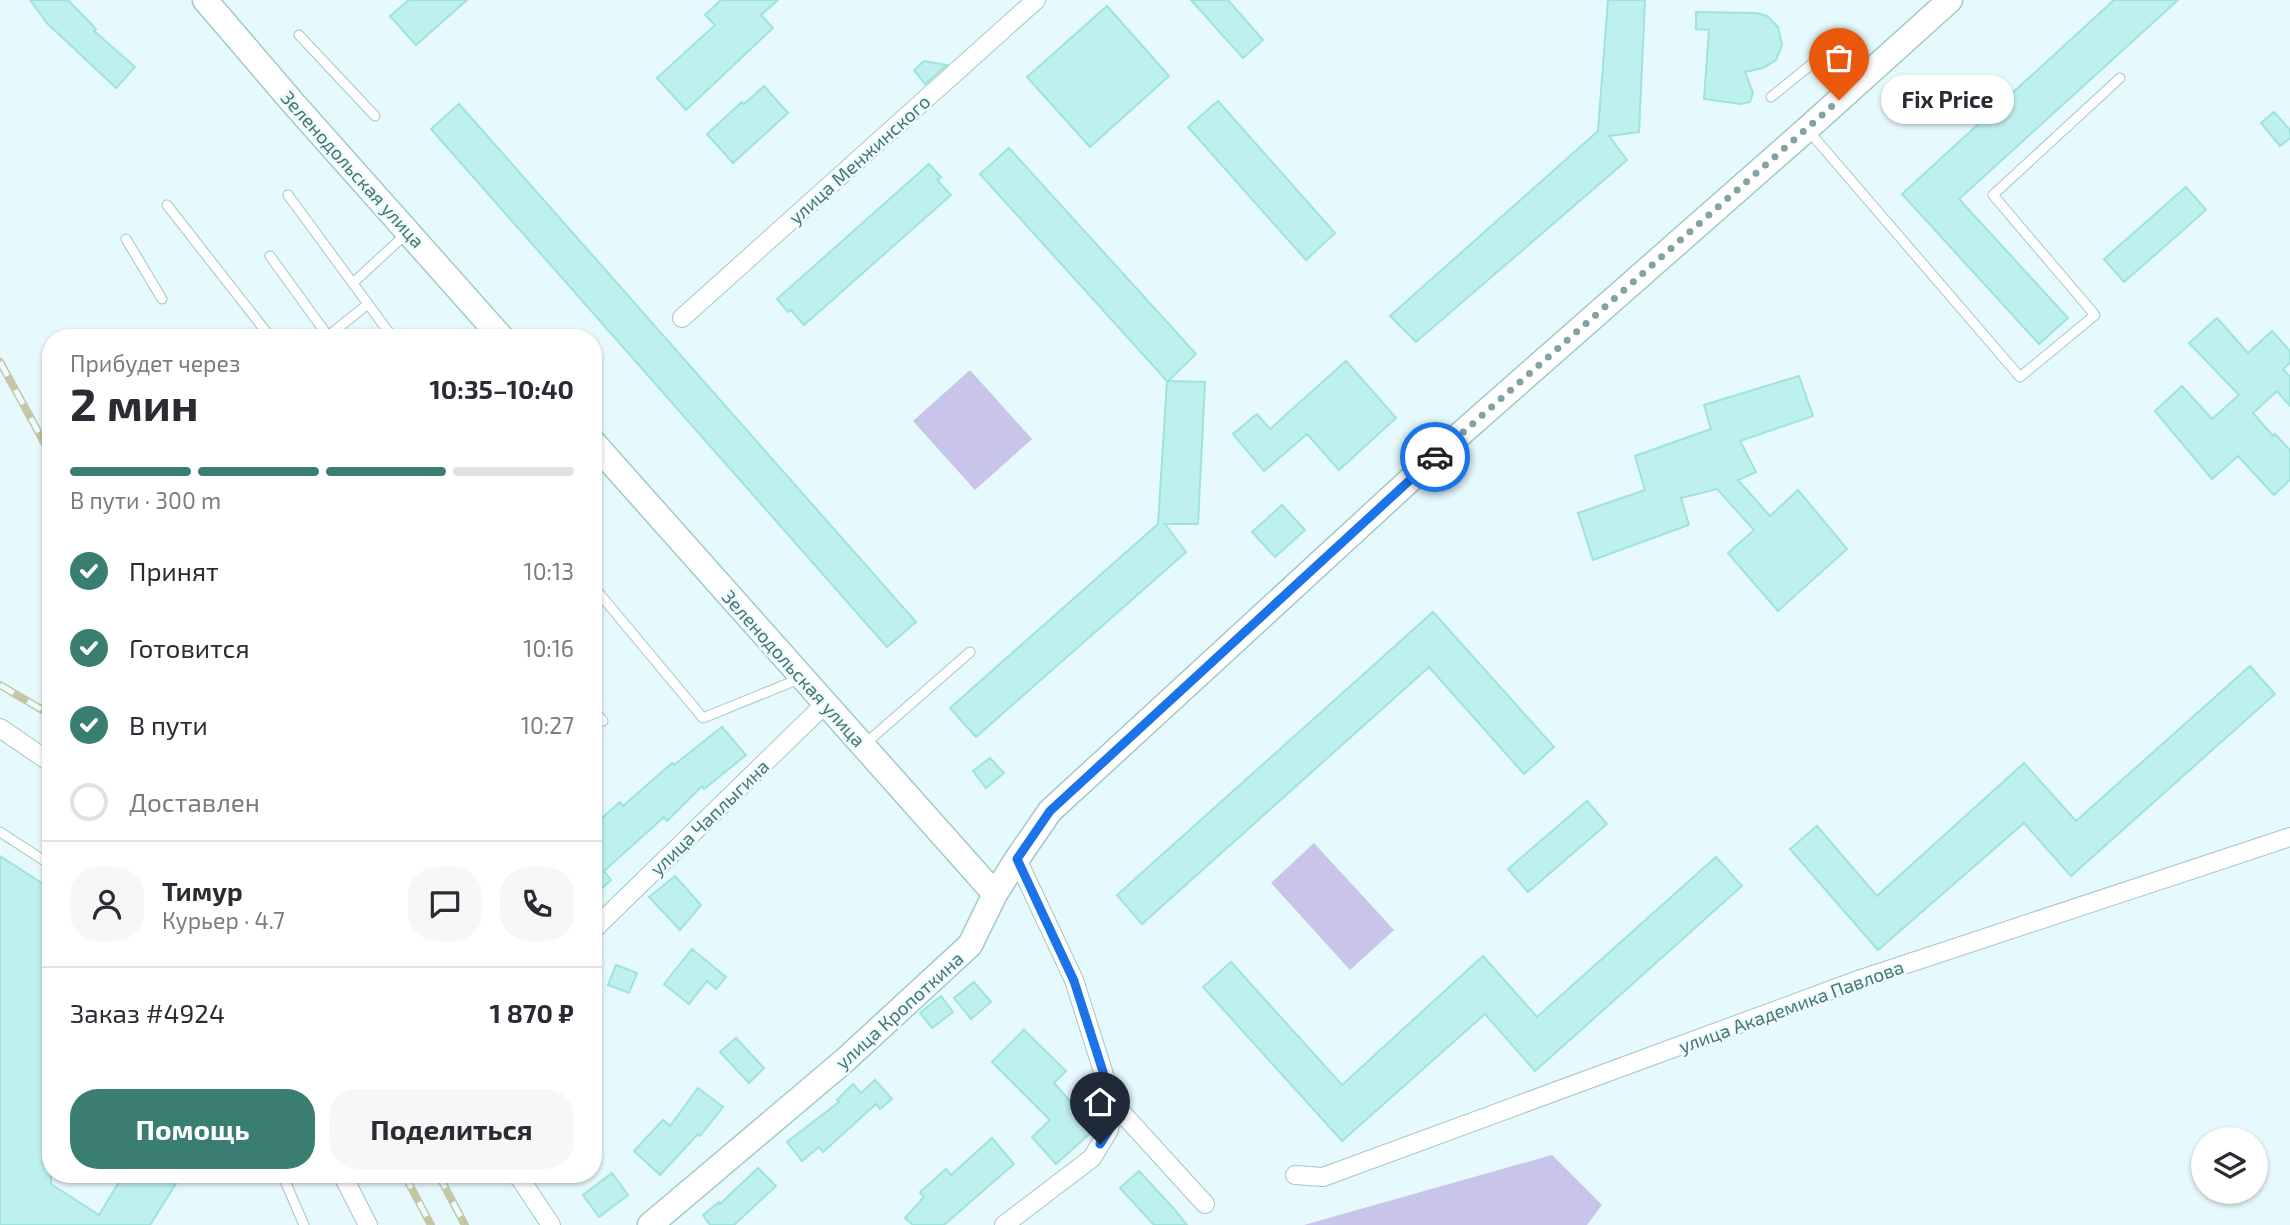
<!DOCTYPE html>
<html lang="ru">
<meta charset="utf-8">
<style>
:root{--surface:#fff;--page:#f7f7f7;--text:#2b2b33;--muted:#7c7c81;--line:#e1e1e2;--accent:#3a7e71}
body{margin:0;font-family:"Exo 2",sans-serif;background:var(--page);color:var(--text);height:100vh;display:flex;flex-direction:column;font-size:26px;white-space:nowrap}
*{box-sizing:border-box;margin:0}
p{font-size:23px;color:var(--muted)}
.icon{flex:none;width:38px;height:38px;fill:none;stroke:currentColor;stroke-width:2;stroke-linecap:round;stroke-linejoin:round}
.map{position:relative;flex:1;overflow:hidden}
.side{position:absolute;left:42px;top:329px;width:560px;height:854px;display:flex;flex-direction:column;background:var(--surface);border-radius:28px;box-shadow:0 2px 5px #0004}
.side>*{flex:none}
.buttons{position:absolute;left:2191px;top:1127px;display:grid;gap:14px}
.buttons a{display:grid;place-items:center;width:77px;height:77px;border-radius:50%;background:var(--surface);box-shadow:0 2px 5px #0004;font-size:35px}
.pin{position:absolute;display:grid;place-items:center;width:60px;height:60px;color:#fff;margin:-72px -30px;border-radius:50% 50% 50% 0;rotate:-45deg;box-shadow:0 0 7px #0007}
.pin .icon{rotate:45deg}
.courier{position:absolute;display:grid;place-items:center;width:70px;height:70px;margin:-35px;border:5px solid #1a73e8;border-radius:50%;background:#fff;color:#222;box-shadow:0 2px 9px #0007}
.bubble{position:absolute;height:49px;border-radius:24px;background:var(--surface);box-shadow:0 2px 5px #0004;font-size:23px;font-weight:700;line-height:49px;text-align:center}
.overview em{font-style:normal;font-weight:700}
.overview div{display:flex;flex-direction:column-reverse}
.overview{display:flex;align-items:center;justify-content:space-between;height:119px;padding:0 28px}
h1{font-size:46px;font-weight:700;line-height:52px}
.bar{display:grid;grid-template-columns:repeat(4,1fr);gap:10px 7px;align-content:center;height:84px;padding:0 28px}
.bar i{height:9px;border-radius:5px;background:var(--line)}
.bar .on{background:var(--accent)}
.bar p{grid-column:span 4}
.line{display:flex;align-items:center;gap:18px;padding:0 28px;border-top:2px solid var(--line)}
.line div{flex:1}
.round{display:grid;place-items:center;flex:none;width:74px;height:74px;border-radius:28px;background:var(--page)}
ol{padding:0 28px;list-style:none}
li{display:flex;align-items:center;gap:21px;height:77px}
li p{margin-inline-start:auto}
li .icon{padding:7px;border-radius:50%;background:var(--accent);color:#fff;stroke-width:4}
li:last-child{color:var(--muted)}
li i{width:38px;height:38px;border:4px solid var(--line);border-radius:50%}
.button{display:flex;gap:14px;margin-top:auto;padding:14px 28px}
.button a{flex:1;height:80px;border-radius:28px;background:var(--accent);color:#fff;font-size:28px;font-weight:700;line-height:80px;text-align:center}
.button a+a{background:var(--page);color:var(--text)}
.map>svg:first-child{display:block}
.green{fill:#c8c4ea}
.building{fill:#bef1ed;stroke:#9ee3dc;stroke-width:2}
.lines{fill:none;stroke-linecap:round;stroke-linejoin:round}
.lane-casing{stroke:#a4c7c5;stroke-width:11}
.street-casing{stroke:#a4c7c5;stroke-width:20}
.secondary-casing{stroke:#a2cac8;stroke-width:27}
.lane{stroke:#fff;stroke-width:9}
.street{stroke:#fff;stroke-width:18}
.secondary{stroke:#fff;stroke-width:24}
.rail-casing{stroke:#c4c6a4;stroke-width:8}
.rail{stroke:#ecfcff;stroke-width:5;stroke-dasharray:16;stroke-linecap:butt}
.done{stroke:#81a3a1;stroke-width:7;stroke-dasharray:0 12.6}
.route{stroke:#1a73e8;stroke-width:9}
.labels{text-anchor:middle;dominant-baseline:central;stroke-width:5;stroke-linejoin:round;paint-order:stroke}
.street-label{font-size:19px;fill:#4b7570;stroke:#ecfcff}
</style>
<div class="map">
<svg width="2290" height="1225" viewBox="0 0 2290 1225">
<rect width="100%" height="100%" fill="#e6f9fc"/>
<path class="green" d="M970 370 1032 439 975 490 913 421Z
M1314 843 1394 930 1350 970 1271 883Z
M1552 1155 1602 1205 1587 1225H1304Z"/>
<path class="building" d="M30 0H68L96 29 94 31 135 67 116 88 47 23Z
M409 0H467L416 45 390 16Z
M721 0H778L761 15 773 28 686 110 657 78 715 25 705 15Z
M1191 0H1228L1263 40 1243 58Z
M1608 0H1645L1639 132 1609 136 1627 160 1416 342 1390 316 1598 131Z
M2114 0H2178L1959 199 2068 318 2039 344 1902 194Z
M1107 6 1169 76 1090 147 1027 77Z
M1696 12 1756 13 1767 16 1778 27 1782 45 1776 60 1763 68 1745 72 1753 93 1750 102 1741 104 1704 99 1709 30 1696 29Z
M924 61 947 65 925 84 914 70Z
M764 86 788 113 733 163 707 134 742 102 744 104Z
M1218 101 1335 233 1306 260 1188 127Z
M459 104 916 622 887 647 431 129Z
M2274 112 2290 130V138L2280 146 2261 123Z
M1009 148 1196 354 1168 381 1205 382 1198 524H1165L1186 552 976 737 950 708 1158 524 1167 381 980 174Z
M929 164 941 177 937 180 951 195 804 325 791 310 788 312 777 299Z
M2186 187 2206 210 2124 282 2104 259Z
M2217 318 2248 353 2272 331 2290 351V363L2283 369 2290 377V406L2277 391 2253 413 2273 436 2275 434 2290 450V480L2274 495 2238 456 2212 479 2155 411 2182 386 2212 419 2239 395 2189 343Z
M1346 361 1396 418 1339 470 1307 434 1264 471 1233 434 1257 414 1270 429Z
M1799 376 1813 416 1740 441 1756 472 1738 480 1770 516 1798 490 1847 549 1778 611 1728 553 1754 530 1717 489 1681 498 1689 525 1593 560 1578 513 1645 490 1635 456 1711 429 1704 405Z
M1282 505 1305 530 1275 557 1252 532Z
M1433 612 1554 747 1524 774 1429 667 1142 924 1117 895Z
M2250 666 2275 694 2071 876 2024 823 1878 950 1790 849 1817 826 1877 896 2024 763 2076 821Z
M722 727 746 755 704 789 702 786 667 821 664 817 604 871 611 880 593 896V826L620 802 623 806 672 763 674 765Z
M990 758 1004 773 986 788 973 771Z
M1587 801 1607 824 1528 892 1508 869Z
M0 856 51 889V1184L99 1215 124 1174H182L150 1225H0Z
M1716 857 1742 886 1535 1071 1485 1014 1342 1141 1203 987 1231 962 1342 1085 1483 956 1537 1017Z
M675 876 701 905 680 930 649 897Z
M692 949 726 977 716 989 707 981 689 1004 664 984Z
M616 965 637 973 629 993 608 985Z
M974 982 991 1002 971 1019 954 998Z
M941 996 953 1012 932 1028 920 1013Z
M1024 1030 1066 1071 1054 1083 1095 1129 1056 1164 1032 1137 1050 1120 992 1062Z
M736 1038 764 1068 749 1083 720 1052Z
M875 1080 892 1099 880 1109 876 1104 823 1152 819 1147 802 1161 787 1142 839 1102 837 1100 853 1084 861 1093Z
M698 1088 723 1107 700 1136 698 1134 660 1175 634 1151 663 1120 670 1126Z
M992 1138 1014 1164 944 1225H913L905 1218 924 1197 920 1192 946 1169 951 1175Z
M758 1168 776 1186 734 1225H710L703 1215 719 1202 720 1204Z
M1139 1171 1175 1210 1187 1225H1154L1120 1188Z
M612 1173 628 1195 599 1217 583 1195Z"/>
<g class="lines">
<g class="lane-casing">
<path id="lane" d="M299 35 375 116
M1771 97 1843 39
M1807 129 2020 377 2095 315 1993 195 2120 78
M288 195 393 338
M167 205 271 338
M126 239 162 299
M270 256 328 336 327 338
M353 283 407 233
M328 336 368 304
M593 586 703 718 799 679
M593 709 603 721
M866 743 970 652
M0 832 51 865
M282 1174 304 1225"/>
</g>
<g class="street-casing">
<path id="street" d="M682 318 1036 0
M0 728 51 763
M593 930 825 704
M1113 1103 1205 1204
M342 1174 368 1225
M517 1174 551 1225
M1295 1175 1323 1177 1861 979 2290 837
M1004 1225 1092 1158 1109 1130 1113 1103 1074 980 1017 859"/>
</g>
<g class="secondary-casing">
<path id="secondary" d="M205 0 294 104 502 338
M593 442C727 593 862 743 995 894
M650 1225 844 1061 970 945 995 894 1017 859 1050 811 1448 445 1807 129 1950 0"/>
</g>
<use href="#lane" class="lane"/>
<use href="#street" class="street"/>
<use href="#secondary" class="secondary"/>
<g class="rail-casing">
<path id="rail" d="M0 362 51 455
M0 685 51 715
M404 1174 431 1225
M438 1174 465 1225"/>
</g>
<use href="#rail" class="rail"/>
</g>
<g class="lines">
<path class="done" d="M1435 457 1839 100"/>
<path class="route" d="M1100 1144 1109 1130 1113 1103 1074 981 1017 859 1050 811 1435 457"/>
</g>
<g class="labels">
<g class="street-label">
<text transform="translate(859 159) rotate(-42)">улица Менжинского</text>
<text transform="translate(353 169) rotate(48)">Зеленодольская улица</text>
<text transform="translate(794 668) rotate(48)">Зеленодольская улица</text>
<text transform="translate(709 817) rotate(-44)">улица Чаплыгина</text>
<text transform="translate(1791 1006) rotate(-20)">улица Академика Павлова</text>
<text transform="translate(899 1010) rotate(-42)">улица Кропоткина</text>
</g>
</g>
</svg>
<div class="buttons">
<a><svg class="icon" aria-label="layers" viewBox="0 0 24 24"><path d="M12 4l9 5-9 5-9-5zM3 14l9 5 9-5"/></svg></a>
</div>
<div class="pin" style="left:1839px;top:100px;background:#ea580c"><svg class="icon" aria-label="bag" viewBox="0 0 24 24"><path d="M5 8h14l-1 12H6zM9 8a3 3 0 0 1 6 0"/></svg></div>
<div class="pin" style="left:1100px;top:1144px;background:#1f2937"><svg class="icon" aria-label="home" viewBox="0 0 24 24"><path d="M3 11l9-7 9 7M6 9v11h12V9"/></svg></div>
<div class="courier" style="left:1435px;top:457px"><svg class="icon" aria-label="car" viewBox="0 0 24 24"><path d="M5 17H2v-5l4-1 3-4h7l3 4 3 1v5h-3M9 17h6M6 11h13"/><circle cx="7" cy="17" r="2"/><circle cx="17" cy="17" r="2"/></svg></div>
<div class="bubble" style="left:1881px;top:75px;width:133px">Fix Price</div>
<section class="side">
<div class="overview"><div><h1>2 мин</h1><p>Прибудет через</p></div><em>10:35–10:40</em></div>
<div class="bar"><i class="on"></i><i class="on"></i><i class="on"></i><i></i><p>В пути · 300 m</p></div>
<ol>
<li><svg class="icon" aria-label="check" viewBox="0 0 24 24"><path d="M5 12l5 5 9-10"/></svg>Принят<p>10:13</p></li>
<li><svg class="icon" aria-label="check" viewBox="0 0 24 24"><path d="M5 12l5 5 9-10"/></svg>Готовится<p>10:16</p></li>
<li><svg class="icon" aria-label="check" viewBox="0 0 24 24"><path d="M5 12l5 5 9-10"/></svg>В пути<p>10:27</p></li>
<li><i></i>Доставлен</li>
</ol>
<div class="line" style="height:126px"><a class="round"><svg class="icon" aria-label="person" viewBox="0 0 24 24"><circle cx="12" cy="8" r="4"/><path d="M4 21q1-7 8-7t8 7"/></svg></a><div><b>Тимур</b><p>Курьер · 4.7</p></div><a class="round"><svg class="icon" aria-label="chat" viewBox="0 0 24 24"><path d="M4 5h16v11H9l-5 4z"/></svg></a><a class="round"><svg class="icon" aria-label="phone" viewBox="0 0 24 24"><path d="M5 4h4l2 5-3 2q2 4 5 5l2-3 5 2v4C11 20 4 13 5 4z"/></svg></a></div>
<div class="line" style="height:91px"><div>Заказ #4924</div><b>1 870 ₽</b></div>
<div class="button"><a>Помощь</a><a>Поделиться</a></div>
</section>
</div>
